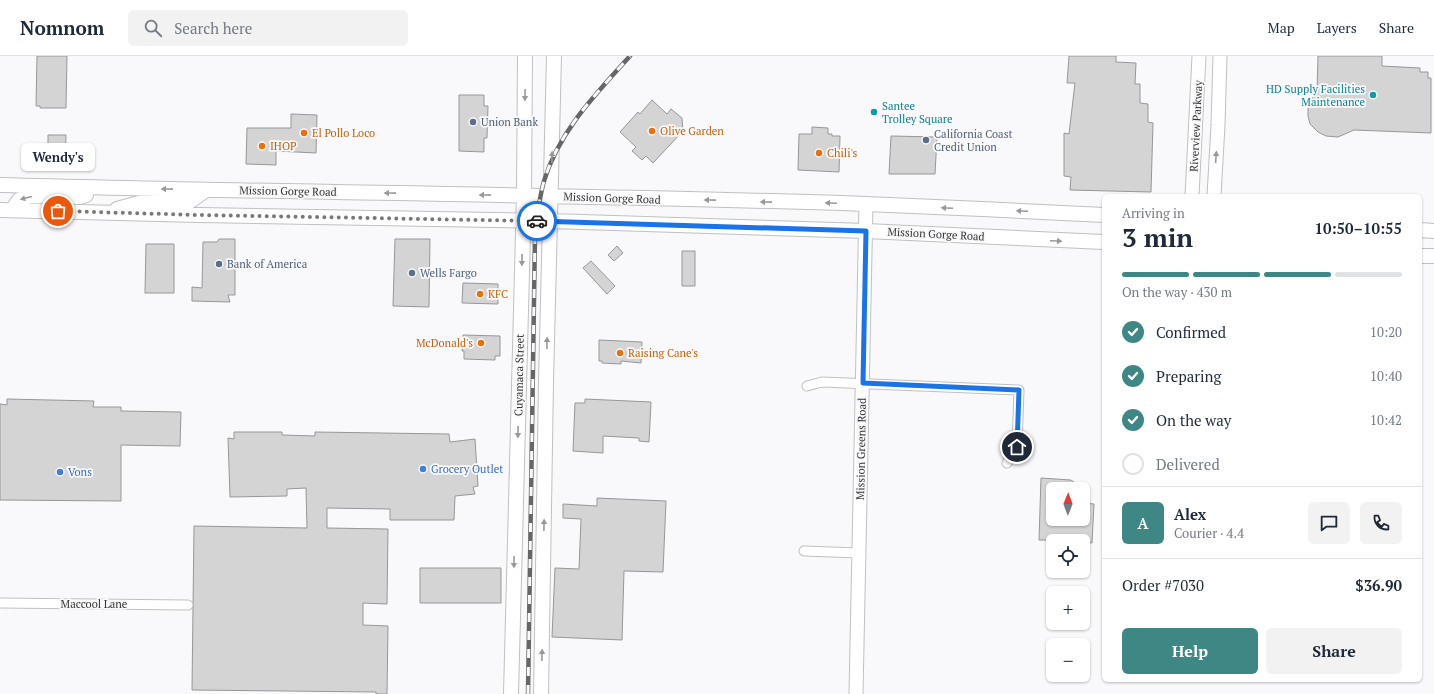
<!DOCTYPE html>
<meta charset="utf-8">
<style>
:root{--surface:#fff;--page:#f2f2f3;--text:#1f2937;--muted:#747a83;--line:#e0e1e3;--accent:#3f8785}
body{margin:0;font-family:"PT Serif",serif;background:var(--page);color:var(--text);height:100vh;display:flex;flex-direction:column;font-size:15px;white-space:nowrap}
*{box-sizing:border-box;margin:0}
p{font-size:13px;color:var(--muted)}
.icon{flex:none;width:22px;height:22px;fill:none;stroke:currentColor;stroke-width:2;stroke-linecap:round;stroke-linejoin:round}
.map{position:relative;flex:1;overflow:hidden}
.drawer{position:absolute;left:1102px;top:138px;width:320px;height:488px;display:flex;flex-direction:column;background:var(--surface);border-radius:6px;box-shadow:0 1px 3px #0004}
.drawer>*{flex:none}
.needle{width:26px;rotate:1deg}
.tools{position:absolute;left:1046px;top:426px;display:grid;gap:8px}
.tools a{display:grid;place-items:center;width:44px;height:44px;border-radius:6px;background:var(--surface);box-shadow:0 1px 3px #0004;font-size:20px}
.pin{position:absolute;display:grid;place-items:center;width:34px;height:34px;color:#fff;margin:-17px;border:2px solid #fff;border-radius:50%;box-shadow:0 1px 4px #0007}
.courier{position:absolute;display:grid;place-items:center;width:40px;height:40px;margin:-20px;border:3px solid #1a73e8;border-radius:50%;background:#fff;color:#222;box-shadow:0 1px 5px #0007}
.bubble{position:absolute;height:28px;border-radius:6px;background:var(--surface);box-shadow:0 1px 3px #0004;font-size:13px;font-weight:600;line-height:28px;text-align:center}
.summary em{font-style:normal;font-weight:600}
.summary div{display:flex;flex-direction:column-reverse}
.summary{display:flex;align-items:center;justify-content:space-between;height:68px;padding:0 20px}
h1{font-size:26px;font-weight:600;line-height:30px}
.bar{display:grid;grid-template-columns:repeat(4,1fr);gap:6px 4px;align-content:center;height:48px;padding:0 20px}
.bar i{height:5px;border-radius:3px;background:var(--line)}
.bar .current{background:var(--accent)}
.bar p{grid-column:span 4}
.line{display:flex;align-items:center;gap:10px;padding:0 20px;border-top:1px solid var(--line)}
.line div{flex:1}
.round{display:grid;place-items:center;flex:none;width:42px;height:42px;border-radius:6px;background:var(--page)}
ol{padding:0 20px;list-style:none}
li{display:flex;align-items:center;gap:12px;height:44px}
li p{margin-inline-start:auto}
li .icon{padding:4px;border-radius:50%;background:var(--accent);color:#fff;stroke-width:4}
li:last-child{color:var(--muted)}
li i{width:22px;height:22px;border:2px solid var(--line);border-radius:50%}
.button{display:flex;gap:8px;margin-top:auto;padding:8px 20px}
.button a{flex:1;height:46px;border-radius:6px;background:var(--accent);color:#fff;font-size:16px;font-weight:600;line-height:46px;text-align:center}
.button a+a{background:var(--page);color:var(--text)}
header{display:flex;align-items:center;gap:24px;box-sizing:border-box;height:56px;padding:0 20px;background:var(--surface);border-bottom:1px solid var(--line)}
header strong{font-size:19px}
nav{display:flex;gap:22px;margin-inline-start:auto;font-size:14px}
.search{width:280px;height:36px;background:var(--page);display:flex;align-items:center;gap:10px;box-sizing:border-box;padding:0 14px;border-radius:6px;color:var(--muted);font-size:15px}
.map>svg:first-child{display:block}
.building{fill:#d4d4d5;stroke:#969798}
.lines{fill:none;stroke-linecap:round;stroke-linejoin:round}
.street-casing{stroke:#bfc0c1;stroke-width:11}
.secondary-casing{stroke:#bfc0c1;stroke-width:15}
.primary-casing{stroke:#bfc0c1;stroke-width:16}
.street{stroke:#fff;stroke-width:9}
.secondary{stroke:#fff;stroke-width:13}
.primary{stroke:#fff;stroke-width:14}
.rail-casing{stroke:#666667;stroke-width:4.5}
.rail{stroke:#f9f9fb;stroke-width:3;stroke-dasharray:9;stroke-linecap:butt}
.oneway{fill:#999}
.done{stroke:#787879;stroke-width:4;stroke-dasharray:0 7.2}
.route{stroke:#1a73e8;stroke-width:5}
.culture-dot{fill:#0f9aa8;stroke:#f9f9fb;stroke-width:1.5}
.service-dot{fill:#5c6f8a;stroke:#f9f9fb;stroke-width:1.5}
.food-dot{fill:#e8710a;stroke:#f9f9fb;stroke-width:1.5}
.shop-dot{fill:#3f7fe0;stroke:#f9f9fb;stroke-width:1.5}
.labels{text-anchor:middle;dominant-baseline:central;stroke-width:3.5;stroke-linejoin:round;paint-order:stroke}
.culture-label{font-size:11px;fill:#0d838f;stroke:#f9f9fb;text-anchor:end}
.service-label{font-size:11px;fill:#4e5e75;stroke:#f9f9fb;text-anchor:start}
.street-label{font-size:11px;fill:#333;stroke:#f9f9fb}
.food-label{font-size:11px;fill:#c56008;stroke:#f9f9fb;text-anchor:start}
.shop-label{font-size:11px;fill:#366cbe;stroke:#f9f9fb;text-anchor:start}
</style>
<header>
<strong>Nomnom</strong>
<div class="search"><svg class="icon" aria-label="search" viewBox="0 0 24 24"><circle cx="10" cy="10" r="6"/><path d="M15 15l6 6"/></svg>Search here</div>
<nav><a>Map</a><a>Layers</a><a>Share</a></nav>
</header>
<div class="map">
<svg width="1434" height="638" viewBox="0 0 1434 638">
<rect width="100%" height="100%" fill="#f9f9fb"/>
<path class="building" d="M37 0H67L66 52H40V50H36Z
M1069 0H1116V6L1136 7 1135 28H1140V47L1148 48V66L1153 67 1151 136 1070 134 1071 121 1064 120V77L1069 78 1075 27H1067Z
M1318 0H1382V10L1420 12V16H1428V22H1431V77L1354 74 1338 81 1326 80 1318 76 1310 68 1308 60V50L1313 41 1317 36Z
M459 39H484V50H488L487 82H484V96L459 95Z
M652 44 667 58 671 53 682 62 683 75 653 107 646 100 642 104 632 95 636 91 620 76 638 56 640 58Z
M291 58 317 59 316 97 276 95V109L246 108 247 72H291Z
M812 71 828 72V78H832V80H840L839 116 798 114 799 78H812Z
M48 79H66L65 113 48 112Z
M891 80 937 81 935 118H889Z
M219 183H235V239H228L230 246 192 245V231L202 232 203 186H217Z
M395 183H430L429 251 393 250Z
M146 188H174V237H145Z
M617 190 623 197 614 205 608 199Z
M682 195H695V230H682Z
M591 205 615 230 607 238 583 212Z
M463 227 498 228V248L462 247Z
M463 279 500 280V300H495V304L464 303V295H462Z
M599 284 642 286 641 307 621 305V308L602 307V305H599Z
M7 343 94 345 93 351H121V355L181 356 180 390 121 389V445L0 444V348L7 349Z
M585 343 651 346 649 386 639 385V382L603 380V397L573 395 575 347H585Z
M234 376H282V379L315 380V376L449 378 450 386 475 383 478 430 473 431 475 438 455 440 454 464H390V453L327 452V472L388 473 387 548 363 547V569L388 570 387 638H376V636L192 634 194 470 307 472 306 432 287 433V440L230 441 228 382 234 383Z
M1041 422 1071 424 1075 427V433H1053V463H1083V447L1094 448 1092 487 1083 486V485L1039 484Z
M597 442 666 445 663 516 624 515 622 584 552 581 555 512 579 513 581 463 563 462V448L597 450Z
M420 512H501V547H420Z"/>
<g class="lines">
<g class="street-casing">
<path id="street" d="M807 330 822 326 1019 334 1017 391 1007 407
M804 495 859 497
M0 547 188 549"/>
</g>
<g class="secondary-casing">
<path id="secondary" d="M1192 140 1199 0
M1214 140 1218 69 1220 0
M856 638 866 148"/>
</g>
<g class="primary-casing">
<path id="primary" d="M0 129C288 137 577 138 866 148 945 151 1025 155 1104 159
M117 153 139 147 189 146 206 134
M0 154 199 159 550 165 866 175 1104 186
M12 154 19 144 29 140 80 141 86 139
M1420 174 1434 175
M1420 200H1434
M511 638 524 139 525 0
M541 638 546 326 554 0"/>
</g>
<use href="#street" class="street"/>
<use href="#secondary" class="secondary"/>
<use href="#primary" class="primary"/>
<g class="rail-casing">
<path id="rail" d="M528 638 535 179C537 161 539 143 544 125 559 75 596 38 630 0"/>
</g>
<use href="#rail" class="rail"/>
</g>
<defs><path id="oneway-solid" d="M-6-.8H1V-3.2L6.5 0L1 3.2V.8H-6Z"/></defs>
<g class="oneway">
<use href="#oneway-solid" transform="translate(525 39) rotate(91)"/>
<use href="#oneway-solid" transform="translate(552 101) rotate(-89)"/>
<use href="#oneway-solid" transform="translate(1216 101) rotate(-86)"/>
<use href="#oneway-solid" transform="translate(167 133) rotate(-179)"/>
<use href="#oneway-solid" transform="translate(390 137) rotate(-179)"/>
<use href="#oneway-solid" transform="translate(485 139) rotate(-179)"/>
<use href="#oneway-solid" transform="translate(26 142) rotate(166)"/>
<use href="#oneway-solid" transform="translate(710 144) rotate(-179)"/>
<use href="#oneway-solid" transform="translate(766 146) rotate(-179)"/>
<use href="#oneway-solid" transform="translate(831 147) rotate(-178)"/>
<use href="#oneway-solid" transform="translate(947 152) rotate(-177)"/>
<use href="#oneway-solid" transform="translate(1022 155) rotate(-177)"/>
<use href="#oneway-solid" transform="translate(1056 185) rotate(3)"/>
<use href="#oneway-solid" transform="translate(522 204) rotate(91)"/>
<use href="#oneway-solid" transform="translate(547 287) rotate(-89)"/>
<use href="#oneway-solid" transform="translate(518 376) rotate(91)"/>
<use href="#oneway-solid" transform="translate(544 469) rotate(-89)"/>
<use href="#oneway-solid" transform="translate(514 506) rotate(91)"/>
<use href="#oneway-solid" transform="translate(542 599) rotate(-89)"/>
</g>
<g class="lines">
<path class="done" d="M58 155 199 159 537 165"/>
<path class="route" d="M537 165 866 175 863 327 1019 334 1017 391"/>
</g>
<g class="culture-dot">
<circle cx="1373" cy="39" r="4"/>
<circle cx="874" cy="56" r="4"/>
</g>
<g class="service-dot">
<circle cx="473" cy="66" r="4"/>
<circle cx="926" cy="84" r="4"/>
<circle cx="219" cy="208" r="4"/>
<circle cx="412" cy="217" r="4"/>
</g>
<g class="food-dot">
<circle cx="652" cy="75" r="4"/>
<circle cx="304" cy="77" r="4"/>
<circle cx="262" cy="90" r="4"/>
<circle cx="819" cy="97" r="4"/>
<circle cx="480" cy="238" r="4"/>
<circle cx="481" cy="287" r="4"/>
<circle cx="620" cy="297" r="4"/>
</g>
<g class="shop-dot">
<circle cx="423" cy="413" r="4"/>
<circle cx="60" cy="416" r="4"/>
</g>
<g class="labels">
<g class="culture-label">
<text x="1365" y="33">HD Supply Facilities<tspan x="1365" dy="13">Maintenance</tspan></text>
<text x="882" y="50" text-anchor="start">Santee<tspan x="882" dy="13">Trolley Square</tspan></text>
</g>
<g class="service-label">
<text x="481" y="66">Union Bank</text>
<text x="934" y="78">California Coast<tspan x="934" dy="13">Credit Union</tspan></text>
<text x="227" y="208">Bank of America</text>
<text x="420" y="217">Wells Fargo</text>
</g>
<g class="street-label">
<text transform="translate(1196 70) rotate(-87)">Riverview Parkway</text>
<text transform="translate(288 135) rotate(1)">Mission Gorge Road</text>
<text transform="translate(612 142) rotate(2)">Mission Gorge Road</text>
<text transform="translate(936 178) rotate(3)">Mission Gorge Road</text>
<text transform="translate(519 319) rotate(-89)">Cuyamaca Street</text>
<text transform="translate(861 393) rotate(-89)">Mission Greens Road</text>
<text x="94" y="548">Maccool Lane</text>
</g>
<g class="food-label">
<text x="660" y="75">Olive Garden</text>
<text x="312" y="77">El Pollo Loco</text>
<text x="270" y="90">IHOP</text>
<text x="827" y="97">Chili's</text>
<text x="488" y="238">KFC</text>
<text x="473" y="287" text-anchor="end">McDonald's</text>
<text x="628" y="297">Raising Cane's</text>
</g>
<g class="shop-label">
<text x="431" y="413">Grocery Outlet</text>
<text x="68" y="416">Vons</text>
</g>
</g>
</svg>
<div class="tools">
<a><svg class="needle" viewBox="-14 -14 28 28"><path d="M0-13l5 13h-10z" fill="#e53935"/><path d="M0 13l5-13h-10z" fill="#747a83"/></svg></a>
<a><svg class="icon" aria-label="locate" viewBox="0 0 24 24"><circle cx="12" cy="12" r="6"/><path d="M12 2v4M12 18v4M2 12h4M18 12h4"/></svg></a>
<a>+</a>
<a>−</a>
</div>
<div class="pin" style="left:58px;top:155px;background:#ea580c"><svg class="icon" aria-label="bag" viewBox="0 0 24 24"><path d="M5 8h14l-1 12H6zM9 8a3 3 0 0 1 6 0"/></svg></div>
<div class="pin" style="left:1017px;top:391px;background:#1f2937"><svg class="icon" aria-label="home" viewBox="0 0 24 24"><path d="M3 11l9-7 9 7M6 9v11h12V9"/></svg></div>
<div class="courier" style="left:537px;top:165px"><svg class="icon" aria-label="car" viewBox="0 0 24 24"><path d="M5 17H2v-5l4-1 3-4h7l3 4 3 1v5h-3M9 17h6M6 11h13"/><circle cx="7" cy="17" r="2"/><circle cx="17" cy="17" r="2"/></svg></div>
<div class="bubble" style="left:21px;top:87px;width:74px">Wendy's</div>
<section class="drawer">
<div class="summary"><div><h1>3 min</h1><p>Arriving in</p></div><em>10:50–10:55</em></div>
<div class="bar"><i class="current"></i><i class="current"></i><i class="current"></i><i></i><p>On the way · 430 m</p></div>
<ol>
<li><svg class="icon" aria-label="check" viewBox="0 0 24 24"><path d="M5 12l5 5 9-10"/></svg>Confirmed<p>10:20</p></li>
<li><svg class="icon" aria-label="check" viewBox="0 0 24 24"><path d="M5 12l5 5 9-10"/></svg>Preparing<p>10:40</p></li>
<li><svg class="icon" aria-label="check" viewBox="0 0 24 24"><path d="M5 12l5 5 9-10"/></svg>On the way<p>10:42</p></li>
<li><i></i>Delivered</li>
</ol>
<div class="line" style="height:72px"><b class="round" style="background:var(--accent);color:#fff">A</b><div><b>Alex</b><p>Courier · 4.4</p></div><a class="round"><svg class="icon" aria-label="chat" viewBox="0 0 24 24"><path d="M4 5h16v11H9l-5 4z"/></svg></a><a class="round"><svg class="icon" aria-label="phone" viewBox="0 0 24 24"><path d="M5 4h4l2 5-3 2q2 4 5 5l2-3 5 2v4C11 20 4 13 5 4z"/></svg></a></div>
<div class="line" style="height:52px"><div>Order #7030</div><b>$36.90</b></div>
<div class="button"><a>Help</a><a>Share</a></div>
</section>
</div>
